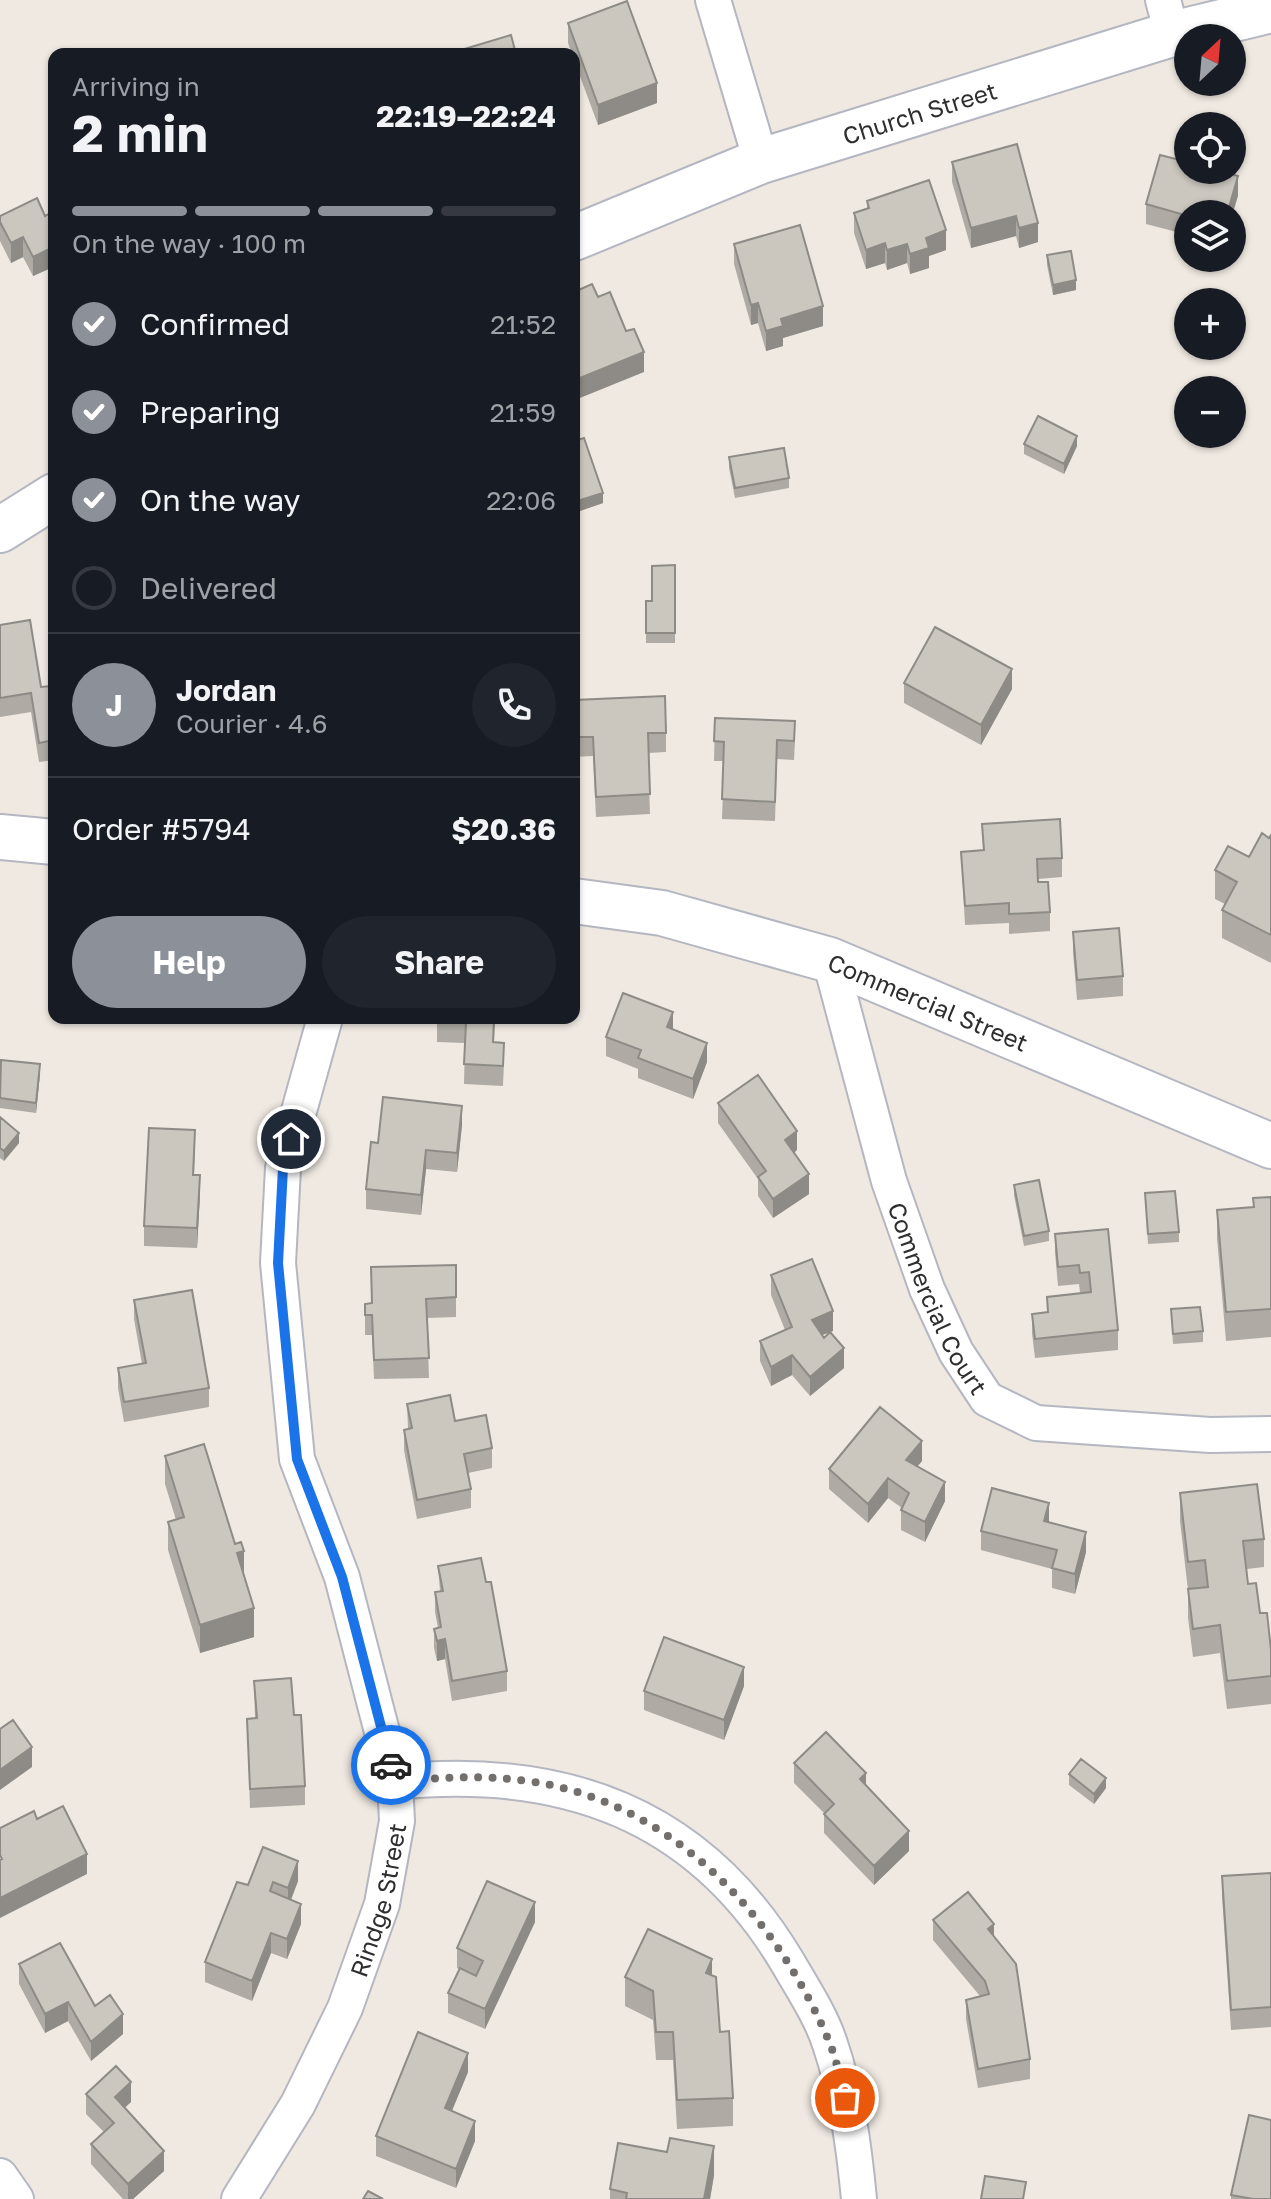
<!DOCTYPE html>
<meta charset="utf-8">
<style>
:root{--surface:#171b24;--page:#20242c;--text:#f1f3f6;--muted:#9ea1a6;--line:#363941;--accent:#8c9099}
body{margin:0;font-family:"Golos Text",sans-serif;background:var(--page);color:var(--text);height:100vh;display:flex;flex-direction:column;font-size:30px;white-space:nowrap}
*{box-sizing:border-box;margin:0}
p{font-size:26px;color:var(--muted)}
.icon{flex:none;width:44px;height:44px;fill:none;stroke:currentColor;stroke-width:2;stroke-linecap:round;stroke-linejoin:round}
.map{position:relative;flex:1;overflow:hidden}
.sheet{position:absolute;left:48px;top:48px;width:532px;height:976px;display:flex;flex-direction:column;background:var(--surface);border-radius:16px;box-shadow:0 2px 6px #0004}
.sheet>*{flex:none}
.needle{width:52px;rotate:26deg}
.buttons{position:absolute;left:1174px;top:24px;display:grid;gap:16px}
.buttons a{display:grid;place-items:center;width:72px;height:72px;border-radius:50%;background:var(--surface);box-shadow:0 2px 6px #0004;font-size:40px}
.pin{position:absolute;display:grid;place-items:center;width:68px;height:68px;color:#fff;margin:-34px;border:4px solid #fff;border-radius:50%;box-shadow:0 2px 8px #0007}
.courier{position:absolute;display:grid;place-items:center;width:80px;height:80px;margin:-40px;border:6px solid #1a73e8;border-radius:50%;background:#fff;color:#222;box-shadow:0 2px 10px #0007}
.overview em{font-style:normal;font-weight:700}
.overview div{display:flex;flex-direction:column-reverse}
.overview{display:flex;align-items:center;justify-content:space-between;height:136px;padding:0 24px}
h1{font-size:52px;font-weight:700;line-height:60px}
.bar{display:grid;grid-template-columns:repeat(4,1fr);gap:12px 8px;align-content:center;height:96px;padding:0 24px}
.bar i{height:10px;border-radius:6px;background:var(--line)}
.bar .selected{background:var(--accent)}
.bar p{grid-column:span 4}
.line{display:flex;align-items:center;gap:20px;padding:0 24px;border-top:2px solid var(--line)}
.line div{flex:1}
.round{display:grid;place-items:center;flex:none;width:84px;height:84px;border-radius:42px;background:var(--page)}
ol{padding:0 24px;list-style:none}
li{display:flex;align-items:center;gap:24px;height:88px}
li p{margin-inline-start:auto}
li .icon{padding:8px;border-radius:50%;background:var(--accent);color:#fff;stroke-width:4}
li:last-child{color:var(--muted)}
li i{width:44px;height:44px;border:4px solid var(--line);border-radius:50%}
.button{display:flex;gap:16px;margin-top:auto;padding:16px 24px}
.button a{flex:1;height:92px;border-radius:48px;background:var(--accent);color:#fff;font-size:32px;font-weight:700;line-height:92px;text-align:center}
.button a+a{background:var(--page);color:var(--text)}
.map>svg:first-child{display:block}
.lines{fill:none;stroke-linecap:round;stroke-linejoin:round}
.street-casing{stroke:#b4b7c1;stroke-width:38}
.secondary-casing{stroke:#b4b7c1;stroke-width:48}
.street{stroke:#fff;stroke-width:34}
.secondary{stroke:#fff;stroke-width:44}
.wall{fill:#afaba4}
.shaded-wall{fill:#8e8b86}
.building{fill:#cbc7bf;stroke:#8e8b86;stroke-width:2}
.done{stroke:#726f6d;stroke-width:8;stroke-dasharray:0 14.4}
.route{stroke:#1a73e8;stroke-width:10}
.labels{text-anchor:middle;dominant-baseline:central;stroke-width:6;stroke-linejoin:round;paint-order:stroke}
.street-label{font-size:24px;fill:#2e2e2e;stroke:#fff}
</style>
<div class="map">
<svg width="1271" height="2199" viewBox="0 0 1271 2199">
<rect width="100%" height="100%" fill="#efe9e1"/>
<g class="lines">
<g class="street-casing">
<g id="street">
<path d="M713 0 761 161"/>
<path d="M1163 0 1172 34"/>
<path id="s1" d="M830 960 889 1181 927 1289 956 1352 987 1399 1036 1423 1210 1435 1271 1434"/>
<path d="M395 1782C563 1765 699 1813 788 1963 803 1989 821 2016 830 2044 847 2094 854 2147 859 2199"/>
<path d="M0 2176 16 2199"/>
<path id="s2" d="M239 2199 298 2104 345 2008 382 1904 397 1821 395 1782 342 1577 297 1459 278 1263 283 1168 325 1018"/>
</g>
</g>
<g class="secondary-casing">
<g id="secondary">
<path id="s3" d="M574 238 761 161 1172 34 1271 10"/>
<path d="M0 530 54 496"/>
<path d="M0 837 54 842"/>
<path id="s4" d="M574 901 662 913 830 960 1271 1146"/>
</g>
</g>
<use href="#street" class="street"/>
<use href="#secondary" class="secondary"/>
</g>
<path class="wall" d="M568 23 657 103 598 125 574 60V54H572L568 43Z
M1017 144 1038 242 1019 248 1016 236 971 248 952 182V162Z
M1238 196 1188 214V235L1146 224V204Z
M867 201 946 250 929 256V268L910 274 907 263 887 270 885 263 866 269 854 233V213L867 209Z
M54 211V274L51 268 33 276 23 257 11 263 0 241V216H45Z
M734 244 823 326 783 338V346L766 351 758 323 751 325 734 264Z
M1047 255 1076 290 1053 295 1047 265Z
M574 441 603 503 577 512 574 502Z
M1024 444 1077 446 1064 474 1024 454Z
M729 457 789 478V488L735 498 729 468Z
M675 565V643H646V601H652Z
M0 625 41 687 54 702V760L39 762 31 712 0 717Z
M904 683 1012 689 981 745 904 703Z
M574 700 666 733V752L648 753 650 814 596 817 593 756 574 757Z
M715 718 795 741 794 760 777 759 775 821 722 819 724 761H714Z
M982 824 1062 858V877L1038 879V882L1050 912V931L1009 934V923L965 925 961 852 983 850Z
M1271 835V963L1222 938V910L1225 904 1215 899V870L1249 857 1269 838Z
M1073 932 1123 976V996L1077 1000 1073 952Z
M437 1018H495L494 1042 504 1062 503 1086 464 1084 465 1043 437 1042Z
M673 1030 707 1062 693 1099 638 1078V1069L606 1056V1037Z
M0 1066 40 1074 36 1113 0 1108Z
M718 1103 797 1150 794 1153 809 1194 773 1218 758 1196V1179L718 1123Z
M0 1117 19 1143 4 1161 0 1158Z
M462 1125 457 1172 426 1169 421 1215 366 1209V1189L378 1143Z
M195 1150 194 1175 200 1194 197 1248 144 1246V1226Z
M1014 1185 1049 1231V1241L1024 1246 1014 1195Z
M1145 1193 1179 1232V1242L1148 1244Z
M1271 1197V1337L1226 1341 1217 1238V1210L1253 1207V1198Z
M1108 1229 1118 1330V1350L1035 1358 1032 1333V1314L1047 1312V1297L1089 1293 1080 1292 1079 1284 1058 1286 1055 1253V1234Z
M456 1265V1317L427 1318 429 1378 374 1379 372 1335H365V1304L372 1303Z
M771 1275 833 1331 822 1335 844 1368 810 1396 792 1375 771 1386 760 1361V1341L785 1330 771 1295Z
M134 1300 209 1388V1407L124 1422 118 1388V1368L142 1364 134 1319Z
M1171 1309 1203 1331V1342L1173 1344Z
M407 1404 455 1421 492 1448V1468L468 1473 471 1489V1508L417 1519 404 1450V1430L408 1429Z
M165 1456 244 1574 254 1637 200 1653 168 1550V1522L176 1520 165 1484Z
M922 1461 917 1466 945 1501 925 1542 901 1530V1510L902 1508 888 1498 868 1523 829 1489V1469Z
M1180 1493 1264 1539V1567L1247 1569 1248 1584 1260 1613 1271 1650V1704L1227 1709 1220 1653 1193 1657 1188 1618V1590L1180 1521Z
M1049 1522 1086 1552 1075 1594 1052 1588V1569L981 1550V1531Z
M438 1566 486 1582 507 1671V1691L452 1701 445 1659 437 1661 434 1648V1629L438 1628 435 1612V1592L440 1591Z
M254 1681 305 1786V1805L250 1808 247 1719 255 1718Z
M744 1686 724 1740 644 1710V1691Z
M794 1763 866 1786 909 1851 874 1885 824 1833V1813L794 1783Z
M1069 1774 1106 1788 1094 1804 1069 1785Z
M1271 1873V2027L1231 2030 1222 1896V1876Z
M298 1881 291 1900 301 1924 287 1959 271 1953 252 2001 205 1982V1962L248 1885Z
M933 1920 994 1937 1030 2059V2079L978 2088 966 2019V2000L980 1996 933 1940Z
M535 1922 485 2029 448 2013V1993L459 1969 457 1968V1948Z
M19 1964 95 2006 123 2034 91 2061 68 2021 45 2033 19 1984Z
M712 1976 720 2032 733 2098V2126L677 2129 673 2060H656L653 2020 625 2006V1977Z
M468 2072 452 2111 475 2141 456 2188 376 2156V2136Z
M86 2094 131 2102 124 2108 164 2171 133 2199H123L91 2164V2144L104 2132 86 2114Z
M714 2175 710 2199H610V2189Z
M1231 2195 1271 2199H1231Z"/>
<path class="shaded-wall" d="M657 83V103L598 125V105Z
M1238 176V196L1232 216V214H1227Z
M1016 216V236L971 248V228Z
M1038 223V242L1019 248V228Z
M946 230V250L929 256V268L910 274V254L926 238Z
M23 237V257L11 263V243Z
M885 243V263L866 269V250Z
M907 244V263L887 270V250Z
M51 248V268L33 276V257Z
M1076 280V290L1053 295V285Z
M758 303V323L751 325V305Z
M823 306V326L783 338V346L766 351V331L781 319Z
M644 352V372L575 400V380Z
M1077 436V446L1064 474V464Z
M603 493V503L577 512V501Z
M1012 669V689L981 745V725Z
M673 1012V1031L667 1027Z
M707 1043V1062L693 1099V1079Z
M40 1064V1074L36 1113V1103Z
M462 1106V1125L457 1172V1153Z
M797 1131V1150L785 1159V1140Z
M19 1133V1143L4 1161V1151Z
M426 1150V1169L421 1215V1195Z
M809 1174V1194L773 1218V1199Z
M200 1175V1194L197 1248V1228Z
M833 1311V1331L812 1339V1320Z
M844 1348V1368L810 1396V1377Z
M792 1355V1375L771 1386V1367Z
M922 1441V1461L906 1480V1460Z
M888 1478V1498L868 1523V1504Z
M945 1482V1501L925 1542V1522Z
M1049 1503V1523L1044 1521Z
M1086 1532V1552L1075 1594V1574Z
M244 1551V1580L237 1553Z
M254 1608V1637L200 1653V1625Z
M445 1639V1659L437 1661V1641Z
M744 1667V1686L724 1740V1720Z
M32 1747V1767L0 1790V1770Z
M866 1773V1793L860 1779Z
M1106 1778V1788L1094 1804V1794Z
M909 1831V1851L874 1885V1866Z
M87 1854V1874L0 1918V1898Z
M298 1861V1881L288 1907V1888Z
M535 1902V1922L485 2029V2009Z
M301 1904V1924L287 1959V1939Z
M994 1924V1944L988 1929Z
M271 1933V1953L252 2001V1981Z
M712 1959V1987L706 1973Z
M68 2002V2021L45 2033V2014Z
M123 2014V2034L91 2061V2042Z
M468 2053V2072L445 2127V2108Z
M131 2082V2102L115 2117V2097Z
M475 2121V2141L456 2188V2169Z
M714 2146V2175L710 2199H704Z
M164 2151V2171L133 2199H128V2184Z"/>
<path class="building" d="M627 1 657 83 598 105 568 23Z
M511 35 516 54H459L458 51Z
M1017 144 1038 223 1019 228 1016 216 971 228 952 162Z
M1160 155 1188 162V170H1216L1238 176 1227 214H1188V216L1146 204Z
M929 180 946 230 926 238 929 248 910 254 907 244 887 250 885 243 866 250 854 213 869 208 867 201Z
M37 198 45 216 54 211V255L51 248 33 257 23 237 11 243 0 222V216Z
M800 225 823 306 781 319 783 326 766 331 758 303 751 305 734 244Z
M1071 251 1076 280 1053 285 1047 255Z
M592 284 598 297 610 292 626 331 634 329 644 352 575 380 574 292Z
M1038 416 1077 436 1064 464 1024 444Z
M584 438 603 493 577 501 574 492V441Z
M784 448 789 478 735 488 729 457Z
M675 565V633H646V601H652V566Z
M30 620 41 687 51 686 54 702V740L39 743 31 693 0 698V625Z
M935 627 1012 669 981 725 904 683Z
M665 696 666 733H648L650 794 596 797 593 737H574V700Z
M715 718 795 721 794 741 777 740 775 802 722 799 724 742 714 741Z
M1060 819 1062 858 1037 859 1038 882H1048L1050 912 1009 914V903L965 906 961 852 984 850 982 824Z
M1262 833 1269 838 1271 835V935L1222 910 1237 882 1215 870 1228 846 1249 857Z
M1119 928 1123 976 1077 980 1073 932Z
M623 993 673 1012 667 1027 707 1043 693 1079 638 1058 641 1050 606 1037Z
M437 1018H494L493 1042 504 1043 503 1066 464 1064 466 1023H437Z
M1 1060 40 1064 36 1103 0 1098Z
M758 1075 797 1131 785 1140 809 1174 773 1199 758 1177 766 1171 718 1103Z
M383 1097 462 1106 457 1153 426 1150 421 1195 366 1189 371 1142 378 1143Z
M0 1117 19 1133 4 1151 0 1148Z
M149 1128 195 1130 193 1175H200L197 1228 144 1226Z
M1039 1180 1049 1231 1024 1236 1014 1185Z
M1175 1191 1179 1232 1148 1234 1145 1193Z
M1271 1197V1309L1226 1312 1217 1210 1254 1207 1253 1198Z
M1108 1229 1118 1330 1035 1339 1032 1314 1048 1312 1047 1297 1091 1292 1089 1272 1080 1273 1079 1265 1058 1267 1055 1234Z
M812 1259 833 1311 812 1320 824 1338 830 1332 844 1348 810 1377 792 1355 771 1367 760 1341 792 1327 771 1275Z
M456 1265V1297L426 1299 429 1358 374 1360 372 1315H365V1304L372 1303 371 1267Z
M192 1290 209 1388 124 1402 118 1368 146 1363 134 1300Z
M1200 1307 1203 1331 1173 1334 1171 1309Z
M450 1395 455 1421 486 1415 492 1448 464 1454 471 1489 417 1500 404 1430 412 1428 407 1404Z
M880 1407 922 1441 906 1460 945 1482 925 1522 901 1510 909 1493 888 1478 868 1504 829 1469Z
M204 1444 235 1544 241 1542 244 1551 237 1553 254 1608 200 1625 168 1522 184 1517 165 1456Z
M1257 1484 1264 1539 1243 1541 1248 1584 1256 1583 1260 1613H1267L1271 1650V1676L1227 1681 1220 1625 1193 1629 1188 1589 1208 1587 1205 1560 1188 1562 1180 1493Z
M992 1488 1049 1503 1044 1521 1086 1532 1075 1574 1052 1568 1057 1550 981 1531Z
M481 1558 486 1582H491L507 1671 452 1681 445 1639 437 1641 434 1629 441 1627 435 1592 443 1591 438 1566Z
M664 1637 744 1667 724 1720 644 1691Z
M291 1678 294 1715H301L305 1786 250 1789 247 1719 257 1718 254 1681Z
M13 1720 32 1747 0 1770V1729Z
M826 1732 866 1773 860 1779 909 1831 874 1866 824 1814 834 1804 794 1763Z
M1081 1759 1106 1778 1094 1794 1069 1774Z
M63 1806 87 1854 0 1898V1860L2 1859 0 1855V1828L34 1811 37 1819Z
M263 1847 298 1861 288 1888 273 1882 270 1891 301 1904 287 1939 271 1933 252 1981 205 1962 237 1882 248 1885Z
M1271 1873V2007L1231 2010 1222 1876Z
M487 1881 535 1902 485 2009 448 1993 460 1968 476 1976 483 1961 457 1948Z
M968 1892 994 1924 988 1929 1016 1964 1030 2059 978 2069 966 2000 989 1994 985 1981 933 1920Z
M648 1929 712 1959 706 1973 716 1977 720 2032 729 2031 733 2098 677 2100 673 2032H656L653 1991 625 1977Z
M60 1943 95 2006 110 1995 123 2014 91 2042 68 2002 45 2014 19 1964Z
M418 2032 468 2053 445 2108 475 2121 456 2169 376 2136Z
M116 2066 131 2082 115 2097 164 2151 128 2184 91 2144 114 2123 86 2094Z
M1249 2115 1271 2120V2199H1253L1231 2195Z
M670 2138 714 2146 704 2199H626L627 2193 610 2189 618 2143 667 2152Z
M985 2176 1026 2182 1023 2199H981Z
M368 2191 383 2199H363Z"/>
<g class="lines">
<path class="done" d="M391 1765 395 1782C440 1777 483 1775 528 1781 670 1801 774 1913 828 2039 836 2057 840 2079 845 2098"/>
<path class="route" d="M291 1139 283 1168 278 1263 297 1459 342 1577 391 1765"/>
</g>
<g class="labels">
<g class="street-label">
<text stroke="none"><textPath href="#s3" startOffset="368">Church Street</textPath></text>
<text stroke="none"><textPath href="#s4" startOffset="370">Commercial Street</textPath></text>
<text stroke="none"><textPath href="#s1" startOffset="356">Commercial Court</textPath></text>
<text stroke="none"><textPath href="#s2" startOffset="332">Rindge Street</textPath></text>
</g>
</g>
</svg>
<div class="buttons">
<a><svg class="needle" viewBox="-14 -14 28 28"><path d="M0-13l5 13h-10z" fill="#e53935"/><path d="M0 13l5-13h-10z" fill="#9ea1a6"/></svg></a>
<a><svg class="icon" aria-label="locate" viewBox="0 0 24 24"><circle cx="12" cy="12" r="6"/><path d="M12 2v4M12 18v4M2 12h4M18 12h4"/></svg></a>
<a><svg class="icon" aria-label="layers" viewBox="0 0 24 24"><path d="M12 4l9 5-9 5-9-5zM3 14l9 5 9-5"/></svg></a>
<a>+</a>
<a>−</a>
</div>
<div class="pin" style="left:845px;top:2098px;background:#ea580c"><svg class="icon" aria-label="bag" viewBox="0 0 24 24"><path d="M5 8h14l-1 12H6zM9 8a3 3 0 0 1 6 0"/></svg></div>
<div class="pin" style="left:291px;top:1139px;background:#1f2937"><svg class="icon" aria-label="home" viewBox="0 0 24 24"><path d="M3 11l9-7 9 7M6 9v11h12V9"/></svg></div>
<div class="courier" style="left:391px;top:1765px"><svg class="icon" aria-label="car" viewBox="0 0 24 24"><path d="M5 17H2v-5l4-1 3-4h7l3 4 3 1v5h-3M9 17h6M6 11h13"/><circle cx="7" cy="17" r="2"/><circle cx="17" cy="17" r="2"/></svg></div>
<section class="sheet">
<div class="overview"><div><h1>2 min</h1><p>Arriving in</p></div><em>22:19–22:24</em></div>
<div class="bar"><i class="selected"></i><i class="selected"></i><i class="selected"></i><i></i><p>On the way · 100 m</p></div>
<ol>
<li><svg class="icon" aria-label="check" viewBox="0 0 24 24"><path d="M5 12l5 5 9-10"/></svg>Confirmed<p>21:52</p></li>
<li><svg class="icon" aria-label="check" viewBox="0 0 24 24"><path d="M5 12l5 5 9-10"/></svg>Preparing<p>21:59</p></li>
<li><svg class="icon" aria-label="check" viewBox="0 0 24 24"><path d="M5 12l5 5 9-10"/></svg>On the way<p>22:06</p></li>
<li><i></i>Delivered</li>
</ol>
<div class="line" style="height:144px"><b class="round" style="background:var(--accent);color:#fff">J</b><div><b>Jordan</b><p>Courier · 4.6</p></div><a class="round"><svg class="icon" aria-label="phone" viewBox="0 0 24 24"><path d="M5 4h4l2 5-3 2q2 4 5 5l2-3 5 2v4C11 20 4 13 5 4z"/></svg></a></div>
<div class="line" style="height:104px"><div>Order #5794</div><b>$20.36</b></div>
<div class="button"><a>Help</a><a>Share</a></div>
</section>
</div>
